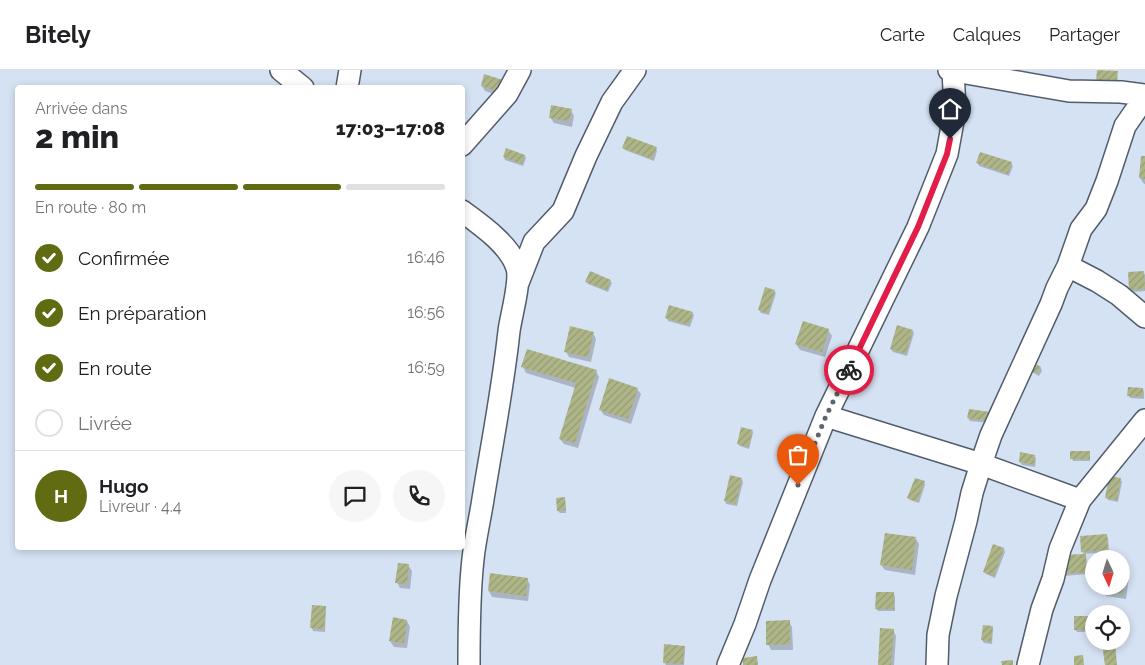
<!DOCTYPE html>
<html lang="fr">
<meta charset="utf-8">
<style>
:root{--surface:#fff;--page:#f6f6f6;--text:#202124;--muted:#757577;--line:#e0e0e0;--accent:#616b11}
body{margin:0;font-family:Raleway,sans-serif;background:var(--page);color:var(--text);height:100vh;display:flex;flex-direction:column;font-size:19px;white-space:nowrap}
*{box-sizing:border-box;margin:0}
p{font-size:16px;color:var(--muted)}
.icon{flex:none;width:28px;height:28px;fill:none;stroke:currentColor;stroke-width:2;stroke-linecap:round;stroke-linejoin:round}
.map{position:relative;flex:1;overflow:hidden}
.sheet{position:absolute;left:15px;top:15px;width:450px;height:465px;display:flex;flex-direction:column;background:var(--surface);border-radius:5px;box-shadow:0 2px 8px #0003}
.sheet>*{flex:none}
.needle{width:32px;rotate:176deg}
.tools{position:absolute;left:1085px;top:480px;display:grid;gap:10px}
.tools a{display:grid;place-items:center;width:45px;height:45px;border-radius:50%;background:var(--surface);box-shadow:0 2px 8px #0003;font-size:25px}
.pin{position:absolute;display:grid;place-items:center;width:42px;height:42px;color:#fff;margin:-51px -21px;border-radius:50% 50% 50% 0;rotate:-45deg;box-shadow:0 0 5px #0007}
.pin .icon{rotate:45deg}
.courier{position:absolute;display:grid;place-items:center;width:50px;height:50px;margin:-25px;border:4px solid #e11d48;border-radius:50%;background:#fff;color:#222;box-shadow:0 1px 6px #0007}
.head em{font-style:normal;font-weight:800}
.head div{display:flex;flex-direction:column-reverse}
.head{display:flex;align-items:center;justify-content:space-between;height:85px;padding:0 20px}
h1{font-size:32px;font-weight:800;line-height:38px}
.bar{display:grid;grid-template-columns:repeat(4,1fr);gap:8px 5px;align-content:center;height:60px;padding:0 20px}
.bar i{height:6px;border-radius:4px;background:var(--line)}
.bar .active{background:var(--accent)}
.bar p{grid-column:span 4}
.line{display:flex;align-items:center;gap:12px;padding:0 20px;border-top:1px solid var(--line)}
.line div{flex:1}
.round{display:grid;place-items:center;flex:none;width:52px;height:52px;border-radius:26px;background:var(--page)}
ol{padding:0 20px;list-style:none}
li{display:flex;align-items:center;gap:15px;height:55px}
li p{margin-inline-start:auto}
li .icon{padding:5px;border-radius:50%;background:var(--accent);color:#fff;stroke-width:4}
li:last-child{color:var(--muted)}
li i{width:28px;height:28px;border:2px solid var(--line);border-radius:50%}
header{display:flex;align-items:center;gap:30px;box-sizing:border-box;height:70px;padding:0 25px;background:var(--surface);border-bottom:1px solid var(--line)}
header strong{font-size:24px}
nav{display:flex;gap:28px;margin-inline-start:auto;font-size:18px}
.map>svg:first-child{display:block}
.shadow{fill:#0003}
.building{fill:url(#building-hatch)}
.lines{fill:none;stroke-linecap:round;stroke-linejoin:round}
.minor-casing{stroke:#525d6b;stroke-width:24}
.minor{stroke:#fff;stroke-width:21}
.done{stroke:#5d646e;stroke-width:5;stroke-dasharray:0 9}
.route{stroke:#e11d48;stroke-width:6}
</style>
<header>
<strong>Bitely</strong>
<nav><a>Carte</a><a>Calques</a><a>Partager</a></nav>
</header>
<div class="map">
<svg width="1145" height="595" viewBox="0 0 1145 595">
<defs>
<pattern id="building-hatch" width="6" height="6" patternUnits="userSpaceOnUse" patternTransform="scale(1.25)"><rect width="6" height="6" fill="#aeb688"/><path d="M-1 1l2-2M0 6l6-6M5 7l2-2" fill="none" stroke="#959c75"/></pattern>
</defs>
<rect width="100%" height="100%" fill="#d5e2f3"/>
<path class="shadow" d="M505 12V28L485 21 482 16Z
M571 40 574 46 572 57 554 53 550 47Z
M623 78H656L657 81 654 91 625 80Z
M525 86 526 88 523 96 505 90 504 87Z
M1145 88V114H1144L1140 108Z
M978 93H1011L1013 96 1009 106 979 96Z
M1143 202 1145 205V221L1132 222 1130 219Z
M610 211 612 213 608 222 588 214 587 212Z
M774 221 776 223 769 245 761 243 759 240Z
M692 243 694 245 690 257 668 251 667 248Z
M828 260 832 266 825 287 800 280 796 274Z
M913 261 914 263 907 286 893 282 891 279Z
M593 263 596 269 591 292 569 287 566 282Z
M1032 293 1041 298 1042 301 1039 306 1030 301Z
M523 297 596 301 599 307 578 378 564 374 560 369 576 318 526 303Z
M637 319 641 324 631 354 604 345 600 339Z
M1143 319 1144 322V329L1130 328 1129 326Z
M989 343 990 353 970 351 968 348Z
M752 361 753 363 749 379 740 376 738 374Z
M1089 382 1090 385V391H1073L1072 389Z
M1034 386 1036 388 1035 397 1022 395 1020 392Z
M742 409 743 412 737 436 726 434 725 431Z
M1121 410 1122 412 1118 432 1108 430 1106 427Z
M924 412 925 415 919 433 910 430 908 428Z
M564 428 565 431 566 443H560L558 441Z
M1106 465 1108 468 1109 482 1084 484 1086 488 1087 504 1064 506 1062 487 1084 485 1082 481Z
M916 469 919 474 915 505 885 500 881 495Z
M994 476 1004 479 1005 482 995 508 986 504 984 502Z
M1127 494 1130 500 1126 529 1106 526 1103 520 1121 516Z
M408 495 412 501 410 519 400 518 397 512Z
M527 509 530 515 528 531 492 527 489 521Z
M893 524 895 526V541H878L876 539Z
M313 536 325 537 326 539 325 562 313 561 312 558Z
M1094 548V562H1077L1075 559Z
M407 551 410 557 407 578 394 577 390 571Z
M789 552 792 557 793 580H771L768 574Z
M992 557 993 559 992 574 984 573 982 570Z
M893 560 896 566 894 595H879Z
M684 577 685 579 684 595H666L664 592Z"/>
<path class="building" d="M1097 0 1118 1 1117 12 1096 11Z
M484 4 506 11 502 23 481 16Z
M551 35 572 39 569 51 549 48Z
M627 66 657 77 652 89 622 78Z
M506 78 525 85 522 94 503 87Z
M980 82 1012 92 1008 104 976 93Z
M1141 86H1145V109L1139 108Z
M590 201 611 210 607 220 585 212Z
M1144 201 1145 219 1129 220 1128 202Z
M765 217 775 220 768 243 758 240Z
M669 235 693 242 689 255 665 248Z
M803 251 829 259 822 282 795 274Z
M897 255 913 260 906 284 890 279Z
M570 256 594 262 588 287 564 282Z
M527 279 597 300 575 373 559 369 576 313 521 297Z
M1031 291 1041 297 1037 304 1027 298Z
M609 308 638 318 628 349 599 340Z
M1128 317 1143 318V327L1127 326Z
M969 339 990 342 989 351 967 348Z
M741 357 753 360 748 377 737 374Z
M1070 381H1090V389H1070Z
M1020 382 1035 385 1034 395 1019 392Z
M730 405 742 408 736 434 724 431Z
M1109 406 1121 408 1117 430 1105 428Z
M915 408 925 411 917 432 907 428Z
M565 427 566 440 557 441 556 428Z
M885 463 916 467 912 500 880 495Z
M1107 464 1108 480 1081 482 1080 466Z
M993 474 1004 478 994 506 983 502Z
M1086 484 1087 502 1062 504 1060 485Z
M1121 492 1128 493 1123 524 1102 521 1103 516H1121Z
M398 493 409 494 407 514 395 513Z
M490 503 528 508 526 526 488 521Z
M876 522H894V539H875Z
M312 535 326 536 324 559 310 558Z
M1074 546H1094V560H1074Z
M393 547 407 550 404 573 389 571Z
M790 550V574L766 575V551Z
M983 555 993 556 991 572 981 570Z
M880 558 894 559 891 595H878Z
M1115 573 1117 595H1105L1102 574Z
M664 574 685 576 683 594 663 593Z
M1083 585 1084 595H1074V586Z
M757 586 758 595H743V588Z
M1013 590V595H1002L1001 591Z"/>
<g class="lines">
<g class="minor-casing">
<path id="minor" d="M281 0 303 18
M949 0 1069 21 1121 22 1145 25
M347 18 350 0
M462 75 507 24 520 0
M462 141C481 155 510 175 517 198 521 211 511 246 509 261 503 318 492 373 483 429 480 449 475 469 473 489 469 524 469 560 469 595
M1068 196 1097 211 1119 225 1145 247
M518 213 534 172 563 141 586 86 612 32 635 0
M826 346 981 394 1080 430
M728 595 745 554 760 510 826 346 918 157 947 84 955 40 953 0
M937 595 938 565 946 526 966 451 972 423 981 394 991 365 1051 234 1057 218 1068 196 1081 159 1096 139 1107 111 1125 56 1145 27
M1028 595 1042 539 1053 509 1060 479 1080 430 1145 350"/>
</g>
<use href="#minor" class="minor"/>
</g>
<g class="lines">
<path class="done" d="M798 415 826 346 849 300"/>
<path class="route" d="M849 300 918 157 947 84 950 69"/>
</g>
</svg>
<div class="tools">
<a><svg class="needle" viewBox="-14 -14 28 28"><path d="M0-13l5 13h-10z" fill="#e53935"/><path d="M0 13l5-13h-10z" fill="#757577"/></svg></a>
<a><svg class="icon" aria-label="locate" viewBox="0 0 24 24"><circle cx="12" cy="12" r="6"/><path d="M12 2v4M12 18v4M2 12h4M18 12h4"/></svg></a>
</div>
<div class="pin" style="left:798px;top:415px;background:#ea580c"><svg class="icon" aria-label="bag" viewBox="0 0 24 24"><path d="M5 8h14l-1 12H6zM9 8a3 3 0 0 1 6 0"/></svg></div>
<div class="pin" style="left:950px;top:69px;background:#1f2937"><svg class="icon" aria-label="home" viewBox="0 0 24 24"><path d="M3 11l9-7 9 7M6 9v11h12V9"/></svg></div>
<div class="courier" style="left:849px;top:300px"><svg class="icon" aria-label="bike" viewBox="0 0 24 24"><circle cx="6" cy="16" r="4"/><circle cx="18" cy="16" r="4"/><path d="M6 16l4-8h5l3 8M10 8l3 8H6M13 5h3"/></svg></div>
<section class="sheet">
<div class="head"><div><h1>2 min</h1><p>Arrivée dans</p></div><em>17:03–17:08</em></div>
<div class="bar"><i class="active"></i><i class="active"></i><i class="active"></i><i></i><p>En route · 80 m</p></div>
<ol>
<li><svg class="icon" aria-label="check" viewBox="0 0 24 24"><path d="M5 12l5 5 9-10"/></svg>Confirmée<p>16:46</p></li>
<li><svg class="icon" aria-label="check" viewBox="0 0 24 24"><path d="M5 12l5 5 9-10"/></svg>En préparation<p>16:56</p></li>
<li><svg class="icon" aria-label="check" viewBox="0 0 24 24"><path d="M5 12l5 5 9-10"/></svg>En route<p>16:59</p></li>
<li><i></i>Livrée</li>
</ol>
<div class="line" style="height:90px"><b class="round" style="background:var(--accent);color:#fff">H</b><div><b>Hugo</b><p>Livreur · 4.4</p></div><a class="round"><svg class="icon" aria-label="chat" viewBox="0 0 24 24"><path d="M4 5h16v11H9l-5 4z"/></svg></a><a class="round"><svg class="icon" aria-label="phone" viewBox="0 0 24 24"><path d="M5 4h4l2 5-3 2q2 4 5 5l2-3 5 2v4C11 20 4 13 5 4z"/></svg></a></div>
</section>
</div>
